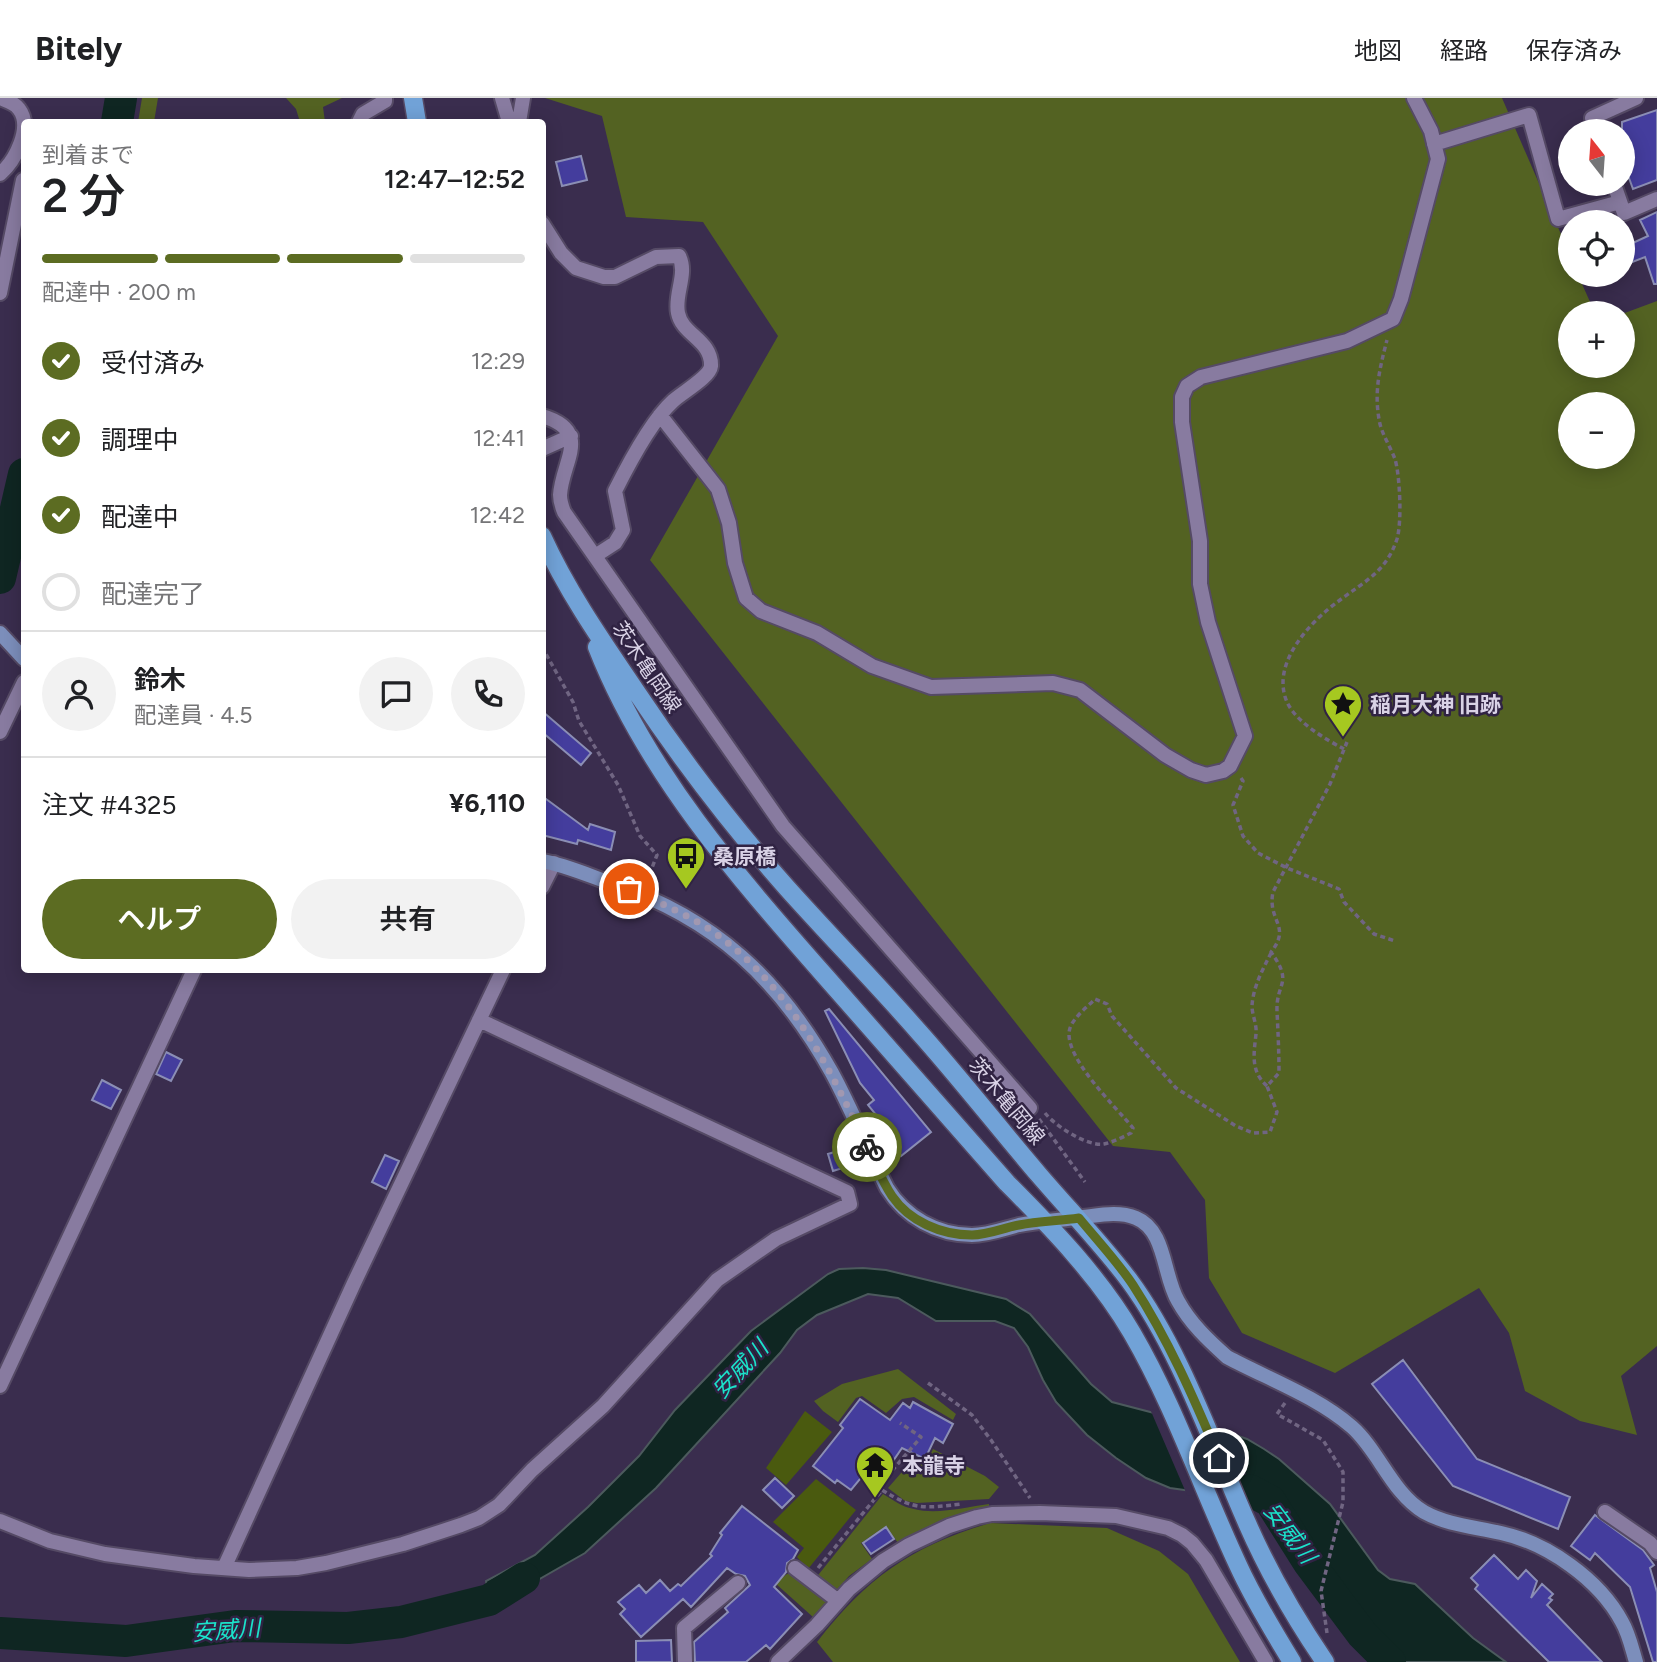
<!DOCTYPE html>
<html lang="ja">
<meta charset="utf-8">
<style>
:root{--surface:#fff;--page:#f2f2f2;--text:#202124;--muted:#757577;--line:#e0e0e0;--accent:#5c6c22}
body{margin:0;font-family:Figtree,"Noto Sans JP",sans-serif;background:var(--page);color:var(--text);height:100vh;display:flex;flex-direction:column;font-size:26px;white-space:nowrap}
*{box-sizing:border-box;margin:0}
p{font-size:23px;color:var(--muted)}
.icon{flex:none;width:38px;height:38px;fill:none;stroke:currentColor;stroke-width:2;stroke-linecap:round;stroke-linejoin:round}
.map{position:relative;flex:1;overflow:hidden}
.drawer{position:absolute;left:21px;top:21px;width:525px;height:854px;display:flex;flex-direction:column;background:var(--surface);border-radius:7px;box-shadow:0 4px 18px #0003}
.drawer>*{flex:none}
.needle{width:46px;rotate:343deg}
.tools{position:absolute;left:1558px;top:21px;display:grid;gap:14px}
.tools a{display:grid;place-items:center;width:77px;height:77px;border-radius:50%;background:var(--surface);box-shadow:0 4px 18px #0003;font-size:35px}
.pin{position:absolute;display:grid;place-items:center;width:60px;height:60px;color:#fff;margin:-30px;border:4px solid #fff;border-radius:50%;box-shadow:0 2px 7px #0007}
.courier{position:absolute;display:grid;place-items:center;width:70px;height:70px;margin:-35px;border:5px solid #5c6c22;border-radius:50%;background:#fff;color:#222;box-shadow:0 2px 9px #0007}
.summary em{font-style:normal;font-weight:600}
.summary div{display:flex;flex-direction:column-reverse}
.summary{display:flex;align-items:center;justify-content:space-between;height:119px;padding:0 21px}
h1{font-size:46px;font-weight:600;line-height:52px}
.bar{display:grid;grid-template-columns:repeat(4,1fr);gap:10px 7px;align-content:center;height:84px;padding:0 21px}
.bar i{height:9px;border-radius:5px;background:var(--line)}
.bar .active{background:var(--accent)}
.bar p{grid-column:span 4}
.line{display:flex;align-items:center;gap:18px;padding:0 21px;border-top:2px solid var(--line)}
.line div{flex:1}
.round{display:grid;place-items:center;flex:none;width:74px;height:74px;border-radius:37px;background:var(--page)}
ol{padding:0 21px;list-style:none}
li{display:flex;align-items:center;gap:21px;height:77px}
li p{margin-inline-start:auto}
li .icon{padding:7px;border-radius:50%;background:var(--accent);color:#fff;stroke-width:4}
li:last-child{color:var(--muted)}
li i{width:38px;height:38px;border:4px solid var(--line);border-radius:50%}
.cta{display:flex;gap:14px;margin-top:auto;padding:14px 21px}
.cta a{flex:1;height:80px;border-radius:42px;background:var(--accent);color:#fff;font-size:28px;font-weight:600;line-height:80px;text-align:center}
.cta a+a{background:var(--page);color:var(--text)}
header{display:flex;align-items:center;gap:42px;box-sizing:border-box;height:98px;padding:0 35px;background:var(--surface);border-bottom:2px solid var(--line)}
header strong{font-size:33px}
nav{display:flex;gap:38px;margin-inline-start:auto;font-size:24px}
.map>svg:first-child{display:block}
.green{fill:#4a5a0f}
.forest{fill:#536222;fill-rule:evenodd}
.water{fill:#0f2622;stroke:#4c5a5d;stroke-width:2}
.pier{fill:#3a2d4e}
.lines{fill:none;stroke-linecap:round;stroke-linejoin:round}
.river{stroke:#0f2622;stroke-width:32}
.building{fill:#443d9d;stroke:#8b8eb5;stroke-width:2}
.street-casing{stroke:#554a65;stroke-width:18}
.secondary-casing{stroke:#554a65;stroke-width:18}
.primary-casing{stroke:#554a65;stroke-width:21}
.path{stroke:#706582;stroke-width:3.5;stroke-dasharray:5 3.5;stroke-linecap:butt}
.street{stroke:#887ba0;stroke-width:14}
.secondary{stroke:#7c8ebb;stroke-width:14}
.primary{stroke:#71a2d7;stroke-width:18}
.done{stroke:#a198b1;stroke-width:7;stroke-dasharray:0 12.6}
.route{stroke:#5c6c22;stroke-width:9}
.labels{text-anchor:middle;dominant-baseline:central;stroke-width:5;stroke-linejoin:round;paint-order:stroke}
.street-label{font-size:21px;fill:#d9d2e6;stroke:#302343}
.poi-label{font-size:21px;font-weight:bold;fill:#d9d2e6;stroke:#302343;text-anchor:start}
.water-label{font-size:23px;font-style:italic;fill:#1be2ca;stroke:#302343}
</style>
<header>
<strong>Bitely</strong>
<nav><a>地図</a><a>経路</a><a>保存済み</a></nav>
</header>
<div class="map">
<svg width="1657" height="1564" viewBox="0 0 1657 1564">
<rect width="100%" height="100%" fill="#3a2d4e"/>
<path class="green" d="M805 1313 832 1334 786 1387 766 1370Z
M816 1381 856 1412 808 1471 797 1459 804 1450 773 1424Z"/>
<path class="forest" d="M142 0H158L154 24H138Z
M286 0H342L323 9 325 24H300L296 11Z
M545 0H1502L1570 157V177H1578L1595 215H1570V268H1622V216L1657 203V1248L1621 1278 1637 1337 1580 1323 1525 1293 1509 1235 1479 1190 1335 1275 1242 1235 1209 1180 1205 1102 1170 1054 1113 1048 650 462 778 238 703 124 626 119 602 18ZM1570 306H1622V359H1570Z
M898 1271 956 1316 953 1322 914 1299 902 1301 886 1315 862 1298 856 1300 838 1324 823 1313 814 1303 842 1286Z
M933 1351 985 1378 999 1389 989 1401 917 1405 905 1403 888 1390 915 1359 927 1364Z
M883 1396C893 1402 902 1409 914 1411 937 1417 966 1409 989 1406V1408L945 1424 898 1445 886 1428 861 1445 872 1461 849 1478 834 1495 815 1481Z
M990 1425 1107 1430 1159 1453 1188 1476 1240 1564H833L817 1544C868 1479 910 1449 990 1425Z
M794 1475 830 1500 813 1519 775 1485 787 1476Z"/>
<path class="water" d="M863 1170 886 1172 1006 1201 1030 1216 1091 1286 1112 1304 1227 1334 1247 1341 1264 1351 1279 1361 1330 1406 1378 1472 1390 1481 1415 1486 1473 1540 1506 1564H1388L1300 1439 1281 1418 1256 1402 1170 1390 1146 1380 1116 1360 1087 1337 1056 1304 1043 1282 1028 1249 1014 1230 995 1223H936L898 1200 868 1196 817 1217 797 1232 780 1255 656 1390 585 1455 496 1506 489 1502 486 1483 535 1457 588 1409 639 1358 675 1312 751 1233 828 1176 839 1171Z"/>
<path class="pier" d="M1150 1311 1226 1330 1260 1409 1255 1406 1187 1397Z"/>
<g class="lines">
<path class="river" d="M117 24 121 0
M0 480 24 376
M1249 1392 1270 1403 1309 1465 1362 1536 1390 1564
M0 1535 126 1543 235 1528 348 1530 401 1524 489 1502 524 1480"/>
</g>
<path class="building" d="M1657 12V82L1633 91 1629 80 1622 81V24Z
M581 58 587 82 562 88 556 64Z
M1657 114V186H1654L1645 159 1622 168V150L1648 138 1640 122Z
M542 613 591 655 581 667 542 634Z
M542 698 588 732 590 726 615 734 611 752 578 742 577 746 542 737Z
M829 911 931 1034 901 1058 884 1037 889 1033 868 1007 874 1002 860 985 825 913Z
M166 954 182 962 171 983 156 976Z
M102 982 121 992 111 1011 92 1002Z
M841 1052 846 1069 833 1073 828 1056Z
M385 1057 399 1063 386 1091 372 1084Z
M1403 1262 1477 1361 1570 1399 1558 1431 1453 1388 1372 1286Z
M860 1301 890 1322 903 1305 910 1310 913 1304 953 1326 943 1345 935 1340 925 1361 902 1350 893 1363 887 1359 876 1374 872 1371 867 1378 864 1376 851 1392 837 1382 835 1385 813 1368 843 1330 840 1327Z
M775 1380 794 1398 782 1410 763 1392Z
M742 1408 798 1452 793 1461 787 1465 786 1474 774 1489 802 1516 770 1551 766 1547 746 1564H695L694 1544 728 1514 725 1510 750 1487 745 1478 736 1476 727 1470 691 1509 683 1501 641 1539 620 1516 625 1511 618 1504 639 1487 646 1495 660 1482 670 1493 678 1486 681 1488 712 1458 710 1456 722 1437 720 1435Z
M1595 1417 1643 1452 1654 1467 1650 1470 1657 1494V1564H1653L1630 1489 1595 1455 1590 1462 1571 1448Z
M886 1429 894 1441 871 1456 863 1445Z
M1494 1457 1518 1481 1526 1472 1537 1483 1531 1500 1542 1486 1553 1496 1549 1500 1552 1502 1547 1507 1602 1564H1549L1475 1491 1478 1487 1471 1480Z
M671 1542 672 1564H636V1543Z"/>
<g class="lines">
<g class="street-casing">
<path id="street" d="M0 0C7 3 15 5 19 11 33 29 15 63 0 76
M502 0 509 24
M359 24 363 16 385 3V0
M519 24 523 0
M1596 33 1592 20 1636 0
M1434 46 1529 17 1558 121 1620 104
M1614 86 1624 115 1657 101
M542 125 561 155 576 170 604 179H615L656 159 679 158C688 176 674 196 678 215 682 237 712 242 711 268 710 279 683 294 673 303 652 322 628 367 615 393L623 432 615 445 595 458
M0 195 23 82
M660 317 718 391 729 425 735 465 746 500 761 513 817 535 872 568 931 589 1053 585 1080 592 1165 657 1191 672 1206 677 1223 673 1230 668 1245 638 1208 524 1200 486V443L1182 324V299L1187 288 1201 279 1347 243 1393 221 1401 201 1438 61 1431 33 1414 0
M542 318C593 333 562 363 560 397 560 402 562 409 564 414L783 728 1030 1010
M542 351 571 338
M0 634 24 584
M542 789 554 765
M0 1288 194 872
M1605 1414 1650 1445 1657 1454
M0 1423 50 1443 105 1456 194 1468 249 1472 297 1470 326 1465 403 1446 461 1427 479 1420 499 1407 532 1372 603 1308 717 1182 776 1141 850 1106 847 1094 479 922
M224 1470 354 1185 503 872
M795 1470 837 1502
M685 1564 684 1530 738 1485
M778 1564 817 1527 849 1491 883 1463 909 1447 949 1428 977 1419 992 1416 1040 1415 1116 1418 1168 1430 1182 1437 1192 1445 1206 1462 1266 1564"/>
</g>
<g class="secondary-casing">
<path id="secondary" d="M0 535 24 561
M542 763C566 767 590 778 613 786 715 820 780 882 832 975 852 1012 868 1052 887 1090 905 1119 937 1137 972 1137 988 1137 1003 1131 1019 1127 1040 1123 1062 1122 1083 1119 1100 1117 1119 1113 1136 1120 1166 1132 1163 1178 1178 1203 1190 1225 1208 1242 1227 1259 1268 1281 1316 1298 1352 1329 1379 1353 1392 1395 1424 1414 1447 1427 1476 1429 1501 1435 1547 1445 1599 1481 1622 1524 1629 1536 1632 1551 1636 1564"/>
</g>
<g class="primary-casing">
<path id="primary" d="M413 0 417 24
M542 438C567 493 601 542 635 592 681 661 732 728 787 790 830 838 876 885 918 933 960 980 998 1029 1039 1077 1069 1112 1101 1145 1129 1182 1180 1251 1212 1346 1247 1425 1268 1473 1295 1520 1325 1564
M597 549C646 674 737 778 825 878 885 947 946 1016 1007 1085 1052 1130 1100 1180 1132 1235 1175 1309 1202 1390 1238 1467 1253 1500 1273 1533 1292 1564"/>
</g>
<path class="path" d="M542 549 573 604 579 623 618 687 640 738 657 757 648 780
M1344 651C1325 641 1296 624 1287 604 1270 565 1311 523 1340 502 1365 483 1386 474 1397 441 1402 424 1400 378 1395 361 1390 348 1381 335 1379 321 1374 293 1380 269 1387 242
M1241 680 1243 683 1233 707 1243 738 1258 755 1287 770 1339 791 1344 804 1374 836 1395 843
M1267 988C1250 973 1254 955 1256 936 1257 926 1252 917 1252 908 1253 889 1263 871 1271 855
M1045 1015C1055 1028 1088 1049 1104 1046 1113 1044 1123 1039 1131 1035L1133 1030C1116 1009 1061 957 1070 930 1074 919 1087 909 1095 901L1107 906 1112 918 1176 990 1236 1028 1253 1035 1270 1034 1277 1014 1267 988 1279 975C1279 954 1278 934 1277 913 1276 884 1294 886 1271 854 1292 828 1267 823 1273 794L1330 686 1347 644
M1039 1021 1085 1084
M928 1285 972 1317 991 1342 1030 1400
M1285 1305 1277 1316 1323 1342 1343 1374V1404L1321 1493 1327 1535
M868 1383 878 1389
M882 1392C916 1413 924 1410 962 1406
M818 1470 882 1392 878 1389 921 1339 900 1325"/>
<use href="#street" class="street"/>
<use href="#secondary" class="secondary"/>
<use href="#primary" class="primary"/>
</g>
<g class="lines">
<path class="done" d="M629 791C660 805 692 818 719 838 791 892 830 970 867 1049"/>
<path class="route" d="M867 1049C875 1065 882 1083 892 1098 909 1123 941 1137 972 1137 988 1137 1003 1130 1019 1127 1039 1123 1059 1123 1079 1120 1097 1142 1117 1163 1133 1187 1168 1241 1194 1300 1219 1360"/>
</g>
<defs>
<g id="sight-pin" transform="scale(2.0125)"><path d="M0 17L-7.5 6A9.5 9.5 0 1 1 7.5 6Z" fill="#a6c820" stroke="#302343"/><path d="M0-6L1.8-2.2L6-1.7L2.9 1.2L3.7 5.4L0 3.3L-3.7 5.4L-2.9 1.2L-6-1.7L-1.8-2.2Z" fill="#111"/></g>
<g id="bus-pin" transform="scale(2.0125)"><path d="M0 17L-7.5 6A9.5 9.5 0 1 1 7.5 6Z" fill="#a6c820" stroke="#302343"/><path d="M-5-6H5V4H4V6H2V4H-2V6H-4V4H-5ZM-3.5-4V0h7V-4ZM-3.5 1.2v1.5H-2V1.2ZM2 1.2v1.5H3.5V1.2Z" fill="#111"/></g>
<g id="temple-pin" transform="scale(2.0125)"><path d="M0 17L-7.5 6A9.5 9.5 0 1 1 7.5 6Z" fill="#a6c820" stroke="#302343"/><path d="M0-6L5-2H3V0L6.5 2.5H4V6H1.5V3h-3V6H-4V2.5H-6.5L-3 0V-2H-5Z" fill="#111"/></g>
</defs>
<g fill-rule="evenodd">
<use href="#sight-pin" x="1343" y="606"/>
<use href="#bus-pin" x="686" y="758"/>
<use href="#temple-pin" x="875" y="1367"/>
</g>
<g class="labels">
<g class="street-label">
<text transform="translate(647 569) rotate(56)">茨木亀岡線</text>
<text transform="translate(1007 1003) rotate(50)">茨木亀岡線</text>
</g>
<g class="poi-label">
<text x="1370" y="606">稲月大神 旧跡</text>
<text x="713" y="758">桑原橋</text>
<text x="902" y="1367">本龍寺</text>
</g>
<g class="water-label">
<text transform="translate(740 1271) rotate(-47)">安威川</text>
<text transform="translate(1290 1435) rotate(53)">安威川</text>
<text transform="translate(226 1532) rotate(-4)">安威川</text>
</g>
</g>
</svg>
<div class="tools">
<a><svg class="needle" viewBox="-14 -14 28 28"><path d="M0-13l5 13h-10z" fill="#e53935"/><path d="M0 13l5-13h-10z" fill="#757577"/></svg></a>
<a><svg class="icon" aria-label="locate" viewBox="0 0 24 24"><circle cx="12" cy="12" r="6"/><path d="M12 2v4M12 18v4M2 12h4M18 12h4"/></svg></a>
<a>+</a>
<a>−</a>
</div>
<div class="pin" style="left:629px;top:791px;background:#ea580c"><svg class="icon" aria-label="bag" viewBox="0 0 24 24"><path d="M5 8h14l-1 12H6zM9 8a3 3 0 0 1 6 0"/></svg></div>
<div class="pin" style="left:1219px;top:1360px;background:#1f2937"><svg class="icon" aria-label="home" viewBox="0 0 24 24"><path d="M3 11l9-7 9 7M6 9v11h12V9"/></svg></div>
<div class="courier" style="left:867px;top:1049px"><svg class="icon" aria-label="bike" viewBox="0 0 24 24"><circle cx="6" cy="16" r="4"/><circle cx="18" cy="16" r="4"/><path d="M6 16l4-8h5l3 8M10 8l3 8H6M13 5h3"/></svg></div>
<section class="drawer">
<div class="summary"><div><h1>2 分</h1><p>到着まで</p></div><em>12:47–12:52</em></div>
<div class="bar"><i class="active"></i><i class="active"></i><i class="active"></i><i></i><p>配達中 · 200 m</p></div>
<ol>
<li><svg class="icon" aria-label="check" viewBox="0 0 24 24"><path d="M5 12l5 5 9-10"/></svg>受付済み<p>12:29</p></li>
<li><svg class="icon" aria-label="check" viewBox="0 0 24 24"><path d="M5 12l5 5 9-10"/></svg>調理中<p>12:41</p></li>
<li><svg class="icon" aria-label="check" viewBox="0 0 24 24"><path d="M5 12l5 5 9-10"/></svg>配達中<p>12:42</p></li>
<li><i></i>配達完了</li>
</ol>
<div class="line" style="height:126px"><a class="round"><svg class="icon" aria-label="person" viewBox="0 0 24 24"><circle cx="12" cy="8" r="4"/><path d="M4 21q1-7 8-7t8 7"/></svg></a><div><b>鈴木</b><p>配達員 · 4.5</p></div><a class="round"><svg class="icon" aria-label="chat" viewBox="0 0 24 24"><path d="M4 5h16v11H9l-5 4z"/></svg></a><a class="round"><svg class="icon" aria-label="phone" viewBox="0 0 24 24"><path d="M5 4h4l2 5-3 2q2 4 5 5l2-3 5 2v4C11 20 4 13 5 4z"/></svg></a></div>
<div class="line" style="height:91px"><div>注文 #4325</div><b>¥6,110</b></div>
<div class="cta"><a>ヘルプ</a><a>共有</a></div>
</section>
</div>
